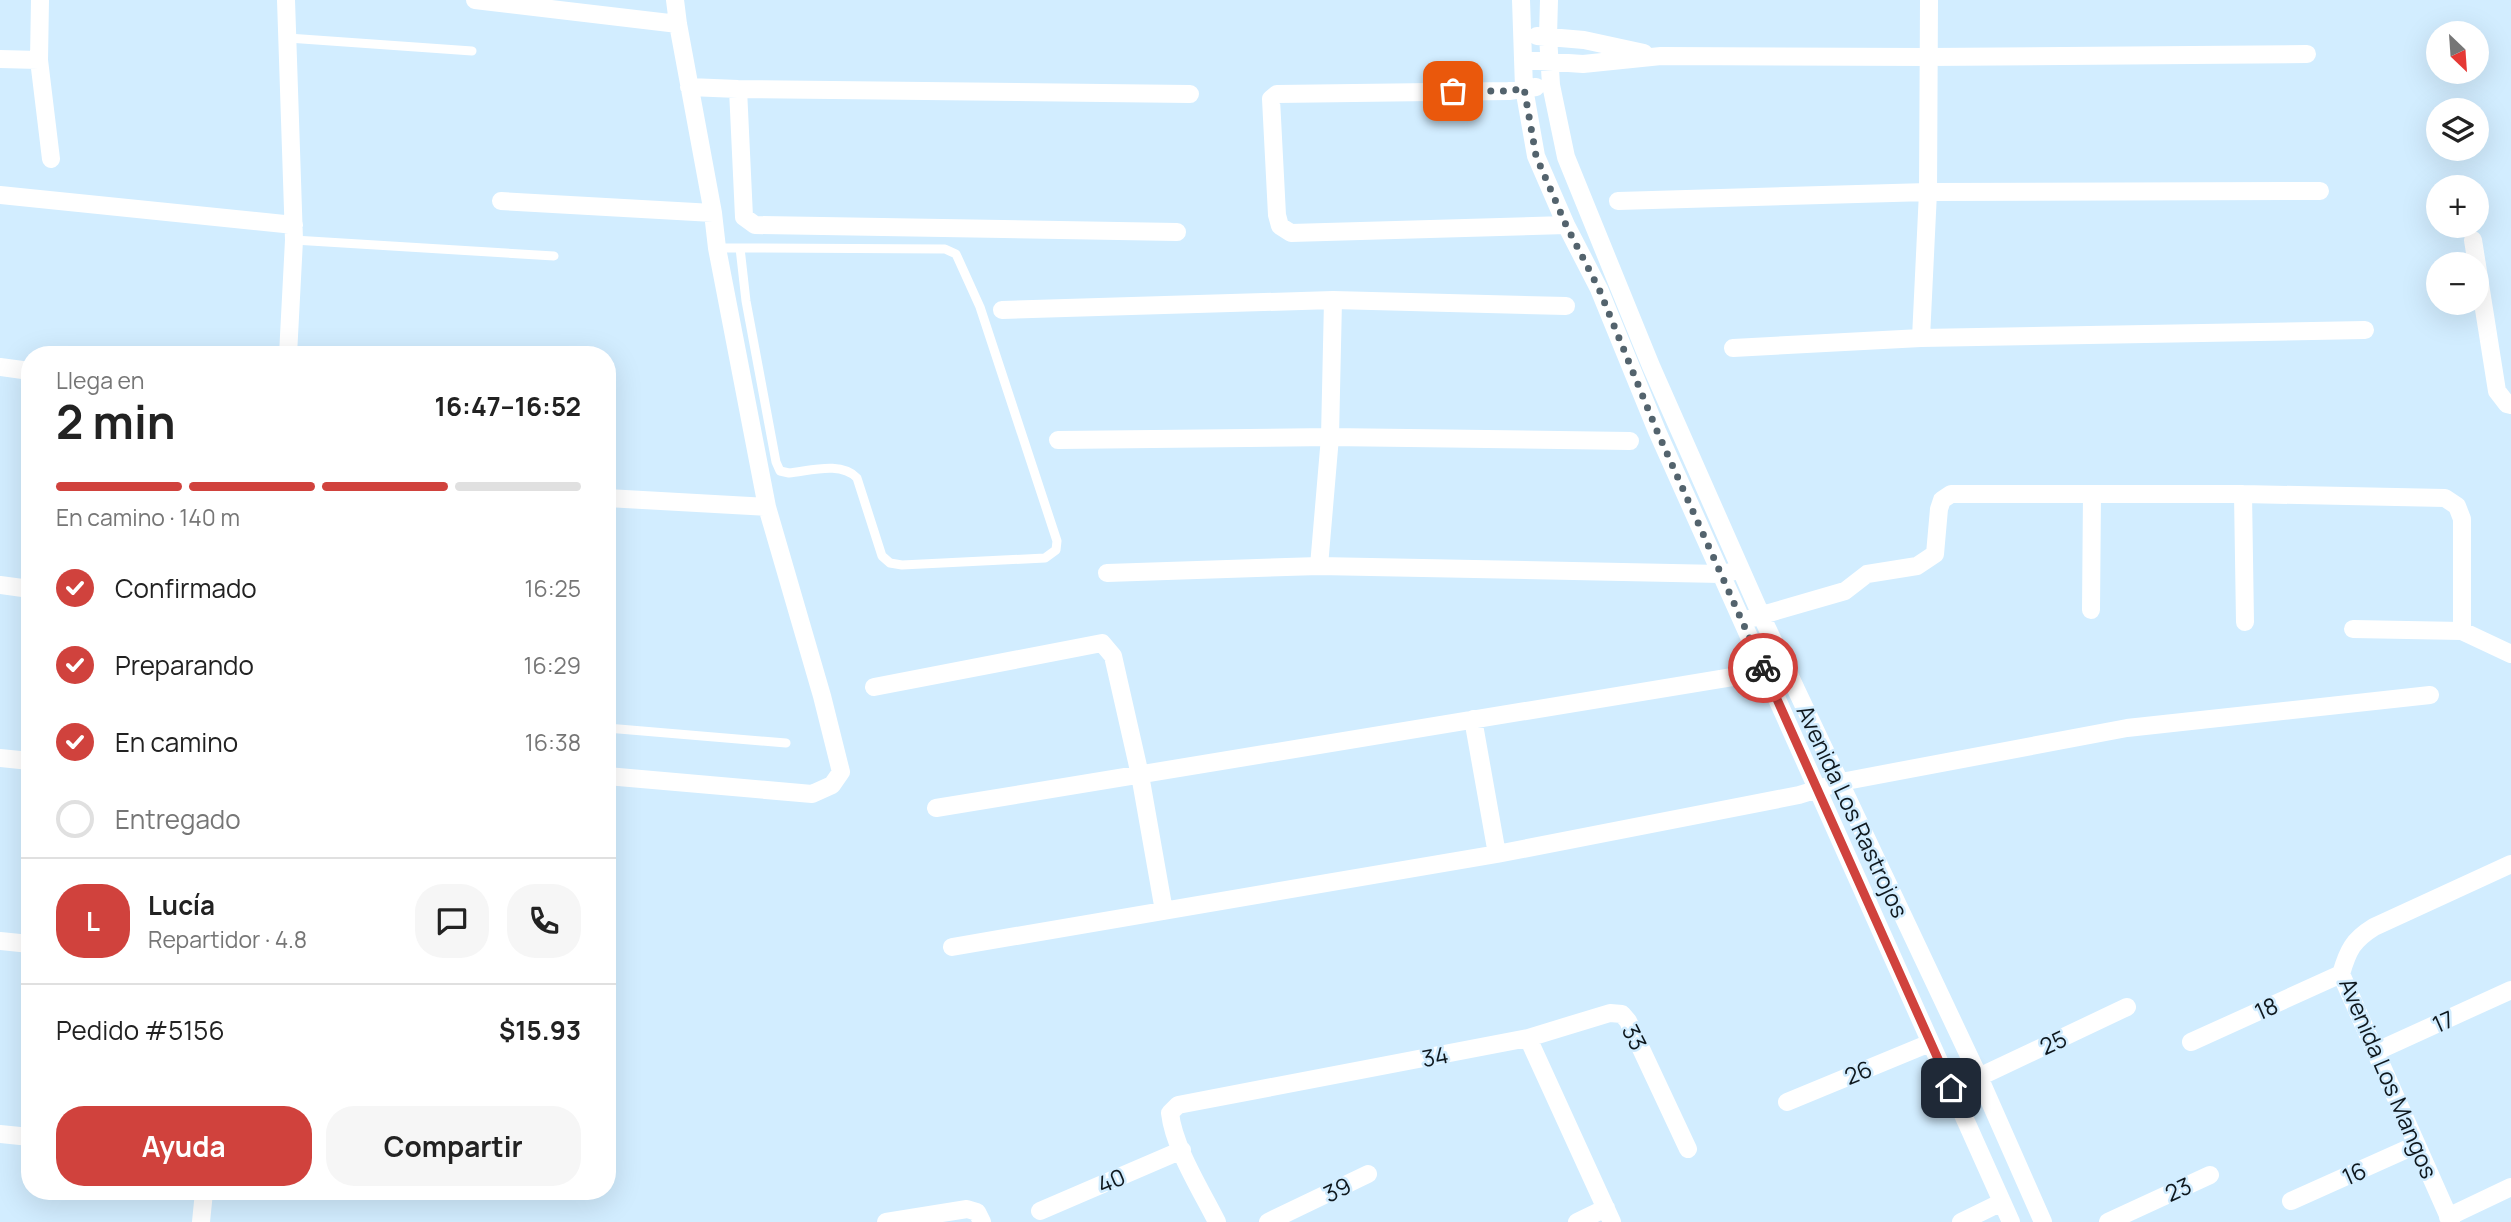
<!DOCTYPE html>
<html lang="es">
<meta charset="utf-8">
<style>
:root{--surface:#fff;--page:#f6f6f6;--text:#222;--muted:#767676;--line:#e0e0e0;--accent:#d0423d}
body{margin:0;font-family:Manrope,sans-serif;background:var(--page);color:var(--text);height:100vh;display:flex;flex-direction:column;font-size:26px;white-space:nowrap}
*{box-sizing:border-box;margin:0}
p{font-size:23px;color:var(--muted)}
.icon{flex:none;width:38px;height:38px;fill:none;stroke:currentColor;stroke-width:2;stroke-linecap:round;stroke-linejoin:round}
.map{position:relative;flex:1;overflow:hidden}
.details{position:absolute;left:21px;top:346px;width:595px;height:854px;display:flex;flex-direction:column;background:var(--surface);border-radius:28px;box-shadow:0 7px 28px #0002}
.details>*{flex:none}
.needle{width:46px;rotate:155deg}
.tools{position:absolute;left:2426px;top:21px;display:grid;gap:14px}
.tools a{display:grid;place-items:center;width:63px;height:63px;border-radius:50%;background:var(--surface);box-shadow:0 7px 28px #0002;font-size:35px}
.pin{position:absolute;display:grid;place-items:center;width:60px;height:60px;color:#fff;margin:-30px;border-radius:14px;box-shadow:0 4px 10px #0006}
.courier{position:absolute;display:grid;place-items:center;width:70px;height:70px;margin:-35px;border:5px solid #d0423d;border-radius:50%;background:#fff;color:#222;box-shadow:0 2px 9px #0007}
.headline em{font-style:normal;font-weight:700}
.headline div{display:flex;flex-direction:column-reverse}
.headline{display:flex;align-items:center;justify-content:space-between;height:119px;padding:0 35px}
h1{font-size:46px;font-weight:700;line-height:52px}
.bar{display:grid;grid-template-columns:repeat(4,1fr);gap:10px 7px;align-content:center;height:84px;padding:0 35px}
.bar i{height:9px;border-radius:5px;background:var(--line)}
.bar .on{background:var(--accent)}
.bar p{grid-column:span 4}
.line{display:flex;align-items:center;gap:18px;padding:0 35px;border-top:2px solid var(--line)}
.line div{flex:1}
.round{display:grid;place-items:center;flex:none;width:74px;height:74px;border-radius:28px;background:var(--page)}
ol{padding:0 35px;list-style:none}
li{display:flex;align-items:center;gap:21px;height:77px}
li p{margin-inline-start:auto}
li .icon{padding:7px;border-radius:50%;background:var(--accent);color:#fff;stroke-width:4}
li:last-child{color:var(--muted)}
li i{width:38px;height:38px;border:4px solid var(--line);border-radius:50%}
.action{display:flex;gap:14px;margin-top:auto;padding:14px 35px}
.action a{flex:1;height:80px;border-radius:28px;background:var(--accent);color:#fff;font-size:28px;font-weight:700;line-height:80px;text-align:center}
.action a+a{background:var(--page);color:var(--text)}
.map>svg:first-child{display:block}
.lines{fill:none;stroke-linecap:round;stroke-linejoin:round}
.service{stroke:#fff;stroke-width:9}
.minor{stroke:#fff;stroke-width:18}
.done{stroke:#53636d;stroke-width:7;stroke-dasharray:0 12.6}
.route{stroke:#d0423d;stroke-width:9}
.labels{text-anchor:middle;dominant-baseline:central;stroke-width:5;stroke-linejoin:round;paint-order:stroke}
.street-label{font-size:23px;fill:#0f181e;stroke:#d2edff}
</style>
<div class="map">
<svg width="2511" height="1222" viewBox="0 0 2511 1222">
<rect width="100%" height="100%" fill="#d2edff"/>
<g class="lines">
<path class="service" d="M288 38 472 51
M294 240 554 256
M717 248H740L945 249 956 254 980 307 1057 541 1056 550 1045 558 902 565 890 563 882 556 857 478C841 461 810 471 789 473L780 471 776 462 746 301 740 248
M607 728 786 743"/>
<path class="minor" d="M40 0 39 60 51 159
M286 0 294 240 288 355
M475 0 678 24
M1521 0 1524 88 1536 156 1566 225 1599 289 1657 431 2011 1222
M1549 0 1548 36 1551 85 1566 157 1651 366 1761 615 1979 1077 2043 1222
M1537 36 1584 40 1644 53
M0 59 39 60
M1523 60 1583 64 1661 56 1929 57 2307 54
M689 87 738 89 1190 94
M1536 87 1509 91 1277 94 1271 99 1277 215 1280 226 1291 233 1566 225
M738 89 744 217 755 225 1177 232
M0 195 294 225
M501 201 713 213
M1618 201 1928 192 2320 191
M2473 240 2497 391 2507 404 2511 405
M1002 310 1333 300 1566 306
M1921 338 1928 192 1929 0
M1733 348 1921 338 2365 330
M0 367 30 371
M1058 440 1330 437 1630 441
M2243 494 2245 622
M607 498 767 507
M1319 566 1330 437 1333 300
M1107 573 1319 566 1721 574 1731 572
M0 585 30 589
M2091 610 2092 494
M1752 618 1845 591 1867 574 1917 566 1935 554 1939 509 1942 500 1951 494H2243L2445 498 2457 506 2462 519V631L2353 629
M2462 631 2511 654
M874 687 1102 643 1113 656 1140 775 1164 911
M1473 719 1497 854
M0 758 30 761
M607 776 812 794 832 785 841 772 822 696 767 507 717 248 713 213 678 24 675 0
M936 808 1775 670
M0 941 30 944
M952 947 1497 854 1799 795 1841 782 2127 728 2430 695
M1528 1038 1612 1222
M2191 1042 2341 974
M2375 1052 2511 990
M1979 1077 2127 1007
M1787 1102 1930 1043
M0 1134 30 1137
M2291 1201 2416 1145
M1040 1211 1182 1150
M2448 1217 2511 1187
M201 1222 204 1192
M886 1222 967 1209 977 1212 982 1222
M1217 1222C1201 1190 1174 1148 1170 1113L1178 1105 1528 1038 1610 1013 1622 1014 1628 1021 1688 1149
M1268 1222 1368 1174
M1577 1222 1606 1208
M1961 1222 2002 1202
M2108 1222 2210 1175
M2451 1222 2341 974C2348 950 2353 940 2374 927L2511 864"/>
</g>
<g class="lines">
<path class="done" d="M1453 91H1509L1524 88 1536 156 1566 225 1599 289 1657 431 1763 668"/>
<path class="route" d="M1763 668 1951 1088"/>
</g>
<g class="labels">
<g class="street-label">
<text transform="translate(1853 811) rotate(65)">Avenida Los Rastrojos</text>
<text transform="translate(2266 1008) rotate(-24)">18</text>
<text transform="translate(2443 1021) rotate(-24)">17</text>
<text transform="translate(1635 1037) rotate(63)">33</text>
<text transform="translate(2053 1042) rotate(-25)">25</text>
<text transform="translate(1435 1056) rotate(-11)">34</text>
<text transform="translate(1858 1072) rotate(-22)">26</text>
<text transform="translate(2389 1078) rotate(67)">Avenida Los Mangos</text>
<text transform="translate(2354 1173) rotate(-24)">16</text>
<text transform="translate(1111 1180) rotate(-23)">40</text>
<text transform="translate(1337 1189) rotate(-26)">39</text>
<text transform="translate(2178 1189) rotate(-25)">23</text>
</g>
</g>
</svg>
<div class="tools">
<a><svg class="needle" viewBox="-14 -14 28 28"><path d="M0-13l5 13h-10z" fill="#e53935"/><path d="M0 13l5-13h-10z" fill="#767676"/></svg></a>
<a><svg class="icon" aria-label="layers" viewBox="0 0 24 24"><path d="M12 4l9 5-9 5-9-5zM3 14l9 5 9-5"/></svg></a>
<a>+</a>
<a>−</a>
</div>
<div class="pin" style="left:1453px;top:91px;background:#ea580c"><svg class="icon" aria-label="bag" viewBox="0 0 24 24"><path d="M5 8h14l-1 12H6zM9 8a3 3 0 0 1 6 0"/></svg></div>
<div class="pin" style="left:1951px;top:1088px;background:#1f2937"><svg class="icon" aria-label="home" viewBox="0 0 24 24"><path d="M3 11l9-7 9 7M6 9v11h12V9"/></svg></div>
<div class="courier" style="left:1763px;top:668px"><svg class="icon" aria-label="bike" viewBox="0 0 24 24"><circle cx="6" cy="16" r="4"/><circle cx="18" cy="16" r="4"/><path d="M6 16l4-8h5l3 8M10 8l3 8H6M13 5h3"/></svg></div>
<section class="details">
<div class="headline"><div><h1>2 min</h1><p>Llega en</p></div><em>16:47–16:52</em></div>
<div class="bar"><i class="on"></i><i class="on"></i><i class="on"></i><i></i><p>En camino · 140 m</p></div>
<ol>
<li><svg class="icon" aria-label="check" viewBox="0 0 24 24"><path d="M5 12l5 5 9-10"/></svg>Confirmado<p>16:25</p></li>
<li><svg class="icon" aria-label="check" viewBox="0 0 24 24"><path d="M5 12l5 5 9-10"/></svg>Preparando<p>16:29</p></li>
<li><svg class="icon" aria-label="check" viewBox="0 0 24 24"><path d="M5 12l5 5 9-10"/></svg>En camino<p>16:38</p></li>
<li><i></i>Entregado</li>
</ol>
<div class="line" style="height:126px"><b class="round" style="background:var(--accent);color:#fff">L</b><div><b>Lucía</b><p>Repartidor · 4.8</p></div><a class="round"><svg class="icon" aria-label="chat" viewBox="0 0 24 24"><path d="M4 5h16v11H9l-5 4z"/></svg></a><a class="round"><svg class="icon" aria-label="phone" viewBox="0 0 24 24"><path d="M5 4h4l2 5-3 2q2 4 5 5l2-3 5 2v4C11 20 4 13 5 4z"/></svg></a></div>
<div class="line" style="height:91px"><div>Pedido #5156</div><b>$15.93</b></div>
<div class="action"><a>Ayuda</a><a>Compartir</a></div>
</section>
</div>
